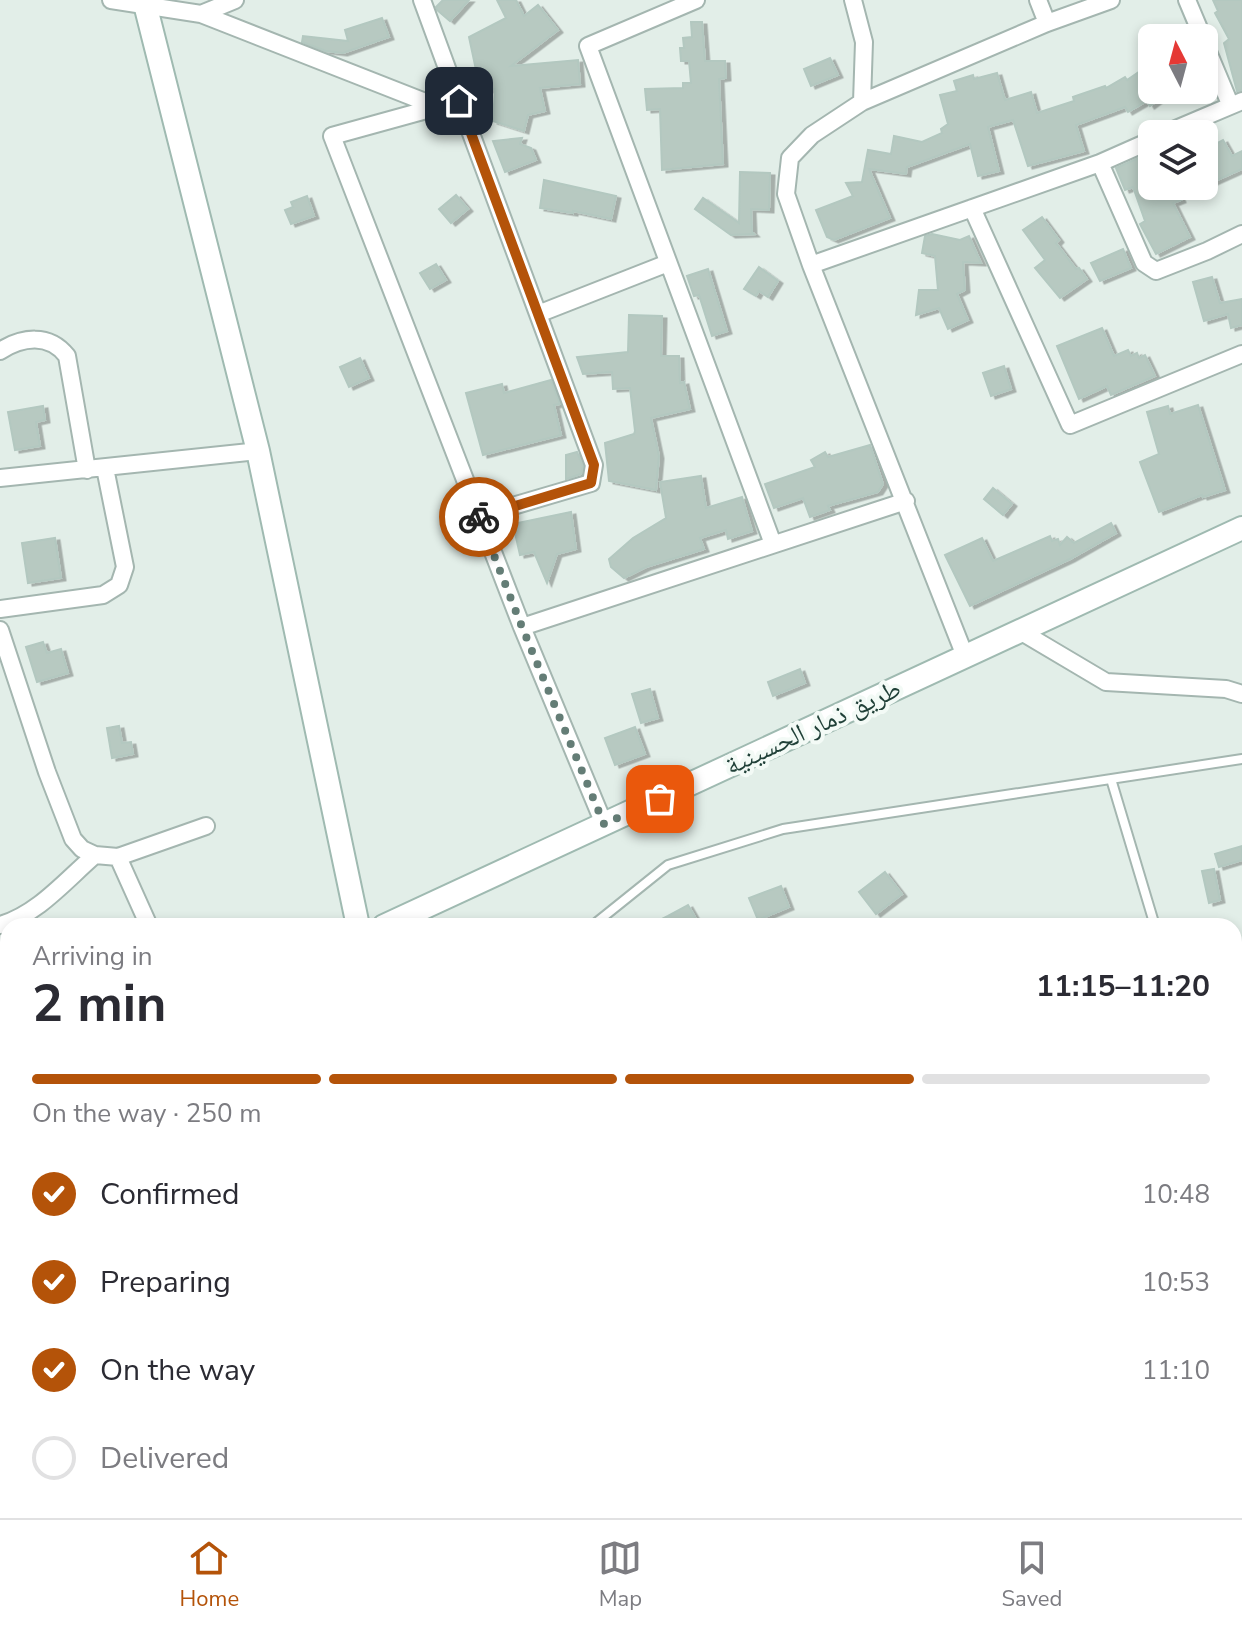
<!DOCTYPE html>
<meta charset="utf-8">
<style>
:root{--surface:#fff;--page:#f7f7f7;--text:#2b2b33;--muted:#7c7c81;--line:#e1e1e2;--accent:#b45309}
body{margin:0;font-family:"Nunito Sans","Noto Naskh Arabic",sans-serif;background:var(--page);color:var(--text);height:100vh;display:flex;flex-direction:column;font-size:30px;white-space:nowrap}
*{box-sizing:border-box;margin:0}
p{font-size:26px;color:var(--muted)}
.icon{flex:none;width:44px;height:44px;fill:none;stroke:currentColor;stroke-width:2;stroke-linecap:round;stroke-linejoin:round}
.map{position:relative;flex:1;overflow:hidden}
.details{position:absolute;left:0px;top:918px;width:1242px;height:600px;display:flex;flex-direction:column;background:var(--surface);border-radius:24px 24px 0 0;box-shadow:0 4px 12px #0003}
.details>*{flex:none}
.needle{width:52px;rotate:354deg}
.buttons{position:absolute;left:1138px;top:24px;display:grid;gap:16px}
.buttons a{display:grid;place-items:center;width:80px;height:80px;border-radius:12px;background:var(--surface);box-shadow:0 4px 12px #0003;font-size:40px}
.pin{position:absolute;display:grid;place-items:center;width:68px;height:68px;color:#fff;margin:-34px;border-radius:16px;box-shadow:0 4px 12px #0006}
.courier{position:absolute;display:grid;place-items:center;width:80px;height:80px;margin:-40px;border:6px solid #b45309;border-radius:50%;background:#fff;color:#222;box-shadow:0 2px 10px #0007}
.headline em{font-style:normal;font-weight:700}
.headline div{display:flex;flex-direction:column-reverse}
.headline{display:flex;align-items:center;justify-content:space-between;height:136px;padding:0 32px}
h1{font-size:52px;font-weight:700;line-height:60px}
.bar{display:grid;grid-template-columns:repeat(4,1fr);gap:12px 8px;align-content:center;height:96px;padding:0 32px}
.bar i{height:10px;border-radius:6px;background:var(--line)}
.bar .current{background:var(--accent)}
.bar p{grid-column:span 4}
ol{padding:0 32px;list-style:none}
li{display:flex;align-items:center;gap:24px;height:88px}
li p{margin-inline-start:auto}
li .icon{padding:8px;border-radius:50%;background:var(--accent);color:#fff;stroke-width:4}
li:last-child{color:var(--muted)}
li i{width:44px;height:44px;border:4px solid var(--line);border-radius:50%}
.tab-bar{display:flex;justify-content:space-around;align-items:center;height:112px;border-top:2px solid var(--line);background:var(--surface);font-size:22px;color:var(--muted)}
.tab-bar a{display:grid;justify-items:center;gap:4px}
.tab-bar .current{color:var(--accent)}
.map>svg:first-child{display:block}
.building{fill:#b7c9c1;stroke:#b3c8c0;stroke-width:2;filter:url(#shadow)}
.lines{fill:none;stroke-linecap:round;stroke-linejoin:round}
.lane-casing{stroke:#a4b6b0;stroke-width:12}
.street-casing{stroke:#a4b6b0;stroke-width:20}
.secondary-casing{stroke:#9fbab1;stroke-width:26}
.lane{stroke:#fff;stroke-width:8}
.street{stroke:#fff;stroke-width:16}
.secondary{stroke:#fff;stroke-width:22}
.done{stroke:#647d76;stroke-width:8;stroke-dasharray:0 14.4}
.route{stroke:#b45309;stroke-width:10}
.labels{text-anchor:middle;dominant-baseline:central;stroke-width:8;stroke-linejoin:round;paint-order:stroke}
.street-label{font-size:26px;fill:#204038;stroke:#f3faf6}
</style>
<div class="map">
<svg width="1242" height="1518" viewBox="0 0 1242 1518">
<defs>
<filter id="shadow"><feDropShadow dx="4.5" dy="2.5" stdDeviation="0" flood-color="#0004"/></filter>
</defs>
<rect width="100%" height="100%" fill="#e2eee8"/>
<path class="building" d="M443 0H469L450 21 437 10 436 7Z
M497 0H516L524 16 538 5 558 30 511 66 578 60 580 84 540 88 545 111 528 115 524 131 493 121 495 89 488 90 487 83 479 84 469 37 506 18Z
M1213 0H1242V90L1237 91 1224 43 1229 39 1215 13 1218 11Z
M382 18 389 37 343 53 326 51 302 42 303 36 348 41 345 30Z
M691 22H702L705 61H725L726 78 719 79 723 164 662 170 660 109 647 110 645 89 683 88V83H691L689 61H681L680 48H684L683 38 692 37Z
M830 58 838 75 811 86 804 69Z
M1152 63V90H1166L1158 95 1161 98 1150 106 1147 101 1128 112 1125 107 1076 125 1084 151 1028 166 1013 120 988 127 999 171 978 176 970 144 907 167 906 174 869 169 890 218 834 240 827 237 816 210 853 196 846 183 862 182 868 150 891 154 894 136 922 142 942 133 941 129 948 124 940 95 957 91 954 81 973 75 974 79 997 73 1005 100 1031 92 1037 113 1074 101 1073 97 1105 86 1106 88 1125 77 1127 80Z
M522 138 520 144 531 148 536 160 505 172 493 141Z
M1223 140 1232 156 1242 151V169L1204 186V150Z
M1152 152V194L1175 186 1181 200 1173 203 1190 237 1156 254 1140 224 1145 221 1133 187 1125 190 1116 168Z
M740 172 770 173 769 210 751 209 752 232 754 234 731 235 695 209 703 198 739 223Z
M544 180 616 196 611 219 573 211V213L540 208Z
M456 195 468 209 451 223 439 209Z
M307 196 314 216 291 224 285 210 293 207 291 202Z
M1042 217 1059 240 1056 243 1076 269 1079 268 1087 279 1060 298 1035 268 1045 260 1023 230Z
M932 234 960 240 969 236 981 263 963 262 965 290 957 294 968 320 948 329 939 308 916 315 919 290H938L935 256 922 253 925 236Z
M1123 249 1131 268 1100 281 1091 263Z
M436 264 446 280 430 289 420 273Z
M759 267 778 281 768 297 759 291 756 296 744 289Z
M708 269 727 331 712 336 699 295 694 296 687 276Z
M1212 277 1220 303 1242 299V325L1231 328 1228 314 1204 321 1193 282Z
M629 315 662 316 661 356H679L680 383 684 382 690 409 651 418 659 456 656 490 609 481 605 443 634 434 635 431 630 388 613 389 612 372 583 374 577 357 628 352Z
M1102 328 1114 356 1128 350 1131 356 1137 353 1139 358 1145 355 1155 376 1111 395 1107 386 1079 399 1057 346Z
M360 358 369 378 349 387 340 367Z
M1004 366 1011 389 991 396 983 373Z
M551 380 560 404 554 405 561 435 483 455 466 393 502 384 504 393Z
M1198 405 1225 490 1203 497 1202 495 1159 512 1140 462 1159 454 1147 412 1168 406 1170 414Z
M43 406 45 420 36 422 40 446 15 450 8 412Z
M870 445 883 484 878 492 828 506 830 510 810 517 803 498 774 508 765 484 815 467 811 460 825 452 828 457Z
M577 452 583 466 581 474 566 479V455Z
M701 476 706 508 742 497 752 531 728 539 726 530 700 538 704 549 646 567 624 578 611 567 609 559 633 538 666 518 660 482Z
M993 488 1012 504 1003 515 984 499Z
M571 512 576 549 557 554 547 583 534 552 520 555 513 524Z
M1111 523 1116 533 1070 559 970 606 945 555 982 538 993 561 1050 536 1052 541 1058 539 1060 545 1067 537 1074 543Z
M55 538 61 578 28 583 22 543Z
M43 642 47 653 61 649 68 673 37 682 26 647Z
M800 669 805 683 773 696 768 682Z
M650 689 658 718 641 723 632 694Z
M119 726 122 743 131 742 133 754 112 758 107 728Z
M635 727 645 754 615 765 605 738Z
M1242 846V860L1219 867 1215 854Z
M1214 869 1220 900 1209 903 1202 871Z
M885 872 902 894 876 914 859 892Z
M781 886 789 907 758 920 749 898Z
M688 905 700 926H648L668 916Z"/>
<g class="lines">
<g class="lane-casing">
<path id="lane" d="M1111 779 1155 926
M592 926 668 865 783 829 1242 759
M649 1510 651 1518
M1180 1510 1182 1518"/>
</g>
<g class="street-casing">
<path id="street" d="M111 0 201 14 235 0
M422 0 459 101
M696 0 588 46 773 544
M853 0 864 42 862 102
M1038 0 1047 23
M1187 0 1203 38
M201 14 438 107
M1204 42 1230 104
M1164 134 1242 101
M1100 163 1144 263 1156 271 1207 251 1242 234
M972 208 1070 425 1242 354
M811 265 1100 163 1152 140
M538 314 668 263
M0 351C22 337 49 333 67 356L87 470
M0 478 258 451
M479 516 591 483 594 465 459 101 332 136 522 627
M0 609 103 595 119 585 125 567 105 468
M0 630 47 772 73 839 82 849 95 855 118 857 206 826
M1020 631 1106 682 1226 689 1242 694
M965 656 811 265 786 194 790 158 812 135 862 102 1047 23 1111 0
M604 824 522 627 906 501
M118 857 149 926
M0 925C37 915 66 880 95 855
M0 1280 8 1276
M0 1365 8 1384
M0 1419 8 1416
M62 1510 65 1518
M208 1510 212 1518"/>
</g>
<g class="secondary-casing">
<path id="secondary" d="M144 0 258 451 358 926
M384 926 1242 528
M0 1104 8 1100
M540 1510 542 1518"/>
</g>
<use href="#lane" class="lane"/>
<use href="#street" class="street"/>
<use href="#secondary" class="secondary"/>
</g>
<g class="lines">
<path class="done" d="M479 517 522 627 604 824 660 799"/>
<path class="route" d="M459 101 594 465 591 483 479 517"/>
</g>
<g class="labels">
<g class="street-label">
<text transform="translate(813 727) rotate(-25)">طريق ذمار الحسينية</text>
</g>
</g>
</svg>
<div class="buttons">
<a><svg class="needle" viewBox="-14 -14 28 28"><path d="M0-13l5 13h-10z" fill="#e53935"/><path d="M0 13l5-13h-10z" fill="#7c7c81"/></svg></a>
<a><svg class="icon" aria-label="layers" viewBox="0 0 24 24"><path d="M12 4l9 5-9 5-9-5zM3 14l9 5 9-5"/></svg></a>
</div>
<div class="pin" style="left:660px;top:799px;background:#ea580c"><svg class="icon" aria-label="bag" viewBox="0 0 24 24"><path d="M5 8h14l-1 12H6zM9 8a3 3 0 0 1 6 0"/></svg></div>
<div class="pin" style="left:459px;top:101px;background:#1f2937"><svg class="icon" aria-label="home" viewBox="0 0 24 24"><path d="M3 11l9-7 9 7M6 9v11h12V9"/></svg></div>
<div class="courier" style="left:479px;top:517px"><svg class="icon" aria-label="bike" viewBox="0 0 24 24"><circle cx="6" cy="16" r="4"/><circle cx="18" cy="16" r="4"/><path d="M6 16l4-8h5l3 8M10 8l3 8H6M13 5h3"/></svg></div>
<section class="details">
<div class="headline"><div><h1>2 min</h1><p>Arriving in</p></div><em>11:15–11:20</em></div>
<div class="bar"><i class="current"></i><i class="current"></i><i class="current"></i><i></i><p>On the way · 250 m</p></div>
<ol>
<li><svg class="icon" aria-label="check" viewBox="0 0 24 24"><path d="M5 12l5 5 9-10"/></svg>Confirmed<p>10:48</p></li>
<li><svg class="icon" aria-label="check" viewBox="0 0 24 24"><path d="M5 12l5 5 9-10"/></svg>Preparing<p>10:53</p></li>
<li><svg class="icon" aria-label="check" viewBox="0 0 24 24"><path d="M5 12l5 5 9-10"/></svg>On the way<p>11:10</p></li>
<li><i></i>Delivered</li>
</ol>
</section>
</div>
<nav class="tab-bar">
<a class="current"><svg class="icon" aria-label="home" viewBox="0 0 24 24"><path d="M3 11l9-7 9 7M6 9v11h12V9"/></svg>Home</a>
<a><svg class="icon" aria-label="map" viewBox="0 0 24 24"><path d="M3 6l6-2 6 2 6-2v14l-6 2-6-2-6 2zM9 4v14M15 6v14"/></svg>Map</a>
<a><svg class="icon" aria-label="saved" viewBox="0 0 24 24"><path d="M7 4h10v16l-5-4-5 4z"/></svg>Saved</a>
</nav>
